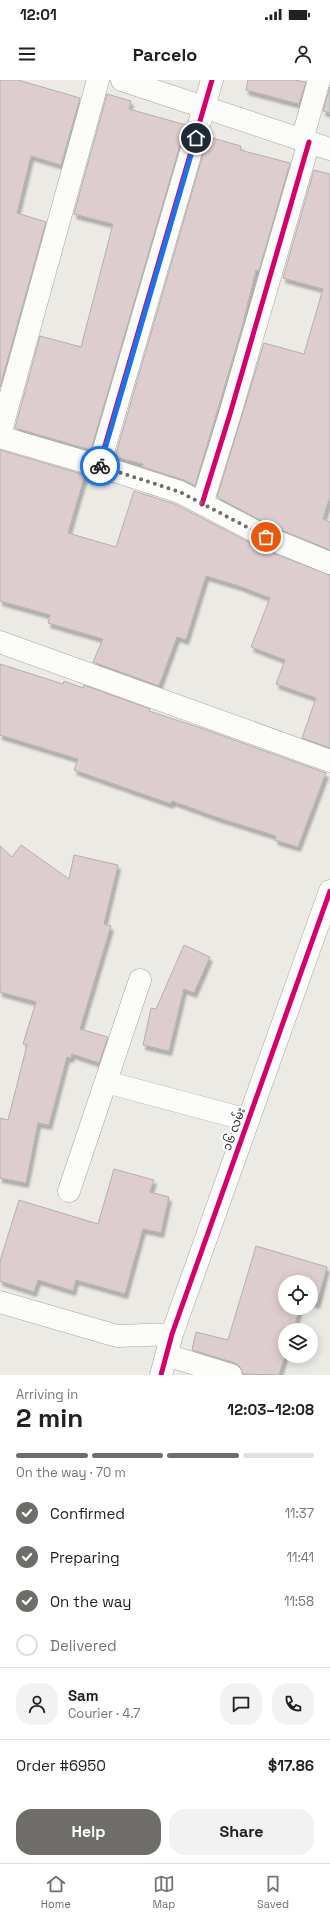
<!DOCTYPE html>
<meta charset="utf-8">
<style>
:root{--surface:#fff;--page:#f2f2f2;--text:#202124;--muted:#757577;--line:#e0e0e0;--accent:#6e6d69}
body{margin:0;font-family:"Space Grotesk","Noto Sans Myanmar",sans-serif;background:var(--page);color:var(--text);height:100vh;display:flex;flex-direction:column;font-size:15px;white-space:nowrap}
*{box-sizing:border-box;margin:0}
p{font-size:13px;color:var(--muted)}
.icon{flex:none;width:22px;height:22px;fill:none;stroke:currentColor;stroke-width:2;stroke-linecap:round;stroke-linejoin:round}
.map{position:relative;height:1295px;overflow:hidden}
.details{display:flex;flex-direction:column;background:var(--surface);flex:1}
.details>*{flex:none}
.buttons{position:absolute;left:278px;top:1195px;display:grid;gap:8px}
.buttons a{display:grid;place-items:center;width:40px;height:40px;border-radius:50%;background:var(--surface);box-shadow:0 2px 10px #0003;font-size:20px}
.pin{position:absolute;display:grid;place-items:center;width:34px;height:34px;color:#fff;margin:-17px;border:2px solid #fff;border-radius:50%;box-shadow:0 1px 4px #0007}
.courier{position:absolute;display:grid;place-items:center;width:40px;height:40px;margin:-20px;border:3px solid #1a73e8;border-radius:50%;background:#fff;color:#222;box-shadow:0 1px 5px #0007}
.headline em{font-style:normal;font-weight:700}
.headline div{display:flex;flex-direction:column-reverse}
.headline{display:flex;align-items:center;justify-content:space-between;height:68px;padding:0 16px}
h1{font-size:26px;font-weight:700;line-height:30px}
.bar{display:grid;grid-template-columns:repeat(4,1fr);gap:6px 4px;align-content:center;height:48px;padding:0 16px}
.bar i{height:5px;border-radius:3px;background:var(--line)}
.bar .current{background:var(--accent)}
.bar p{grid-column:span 4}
.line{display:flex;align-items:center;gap:10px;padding:0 16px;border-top:1px solid var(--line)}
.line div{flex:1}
.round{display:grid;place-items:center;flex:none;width:42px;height:42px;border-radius:16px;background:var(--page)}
ol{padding:0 16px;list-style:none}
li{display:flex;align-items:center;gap:12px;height:44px}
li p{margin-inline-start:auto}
li .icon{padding:4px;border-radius:50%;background:var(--accent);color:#fff;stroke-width:4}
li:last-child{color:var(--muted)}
li i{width:22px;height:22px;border:2px solid var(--line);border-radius:50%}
.primary-button{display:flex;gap:8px;margin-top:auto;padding:8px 16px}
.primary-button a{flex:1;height:46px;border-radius:16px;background:var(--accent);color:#fff;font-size:16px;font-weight:700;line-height:46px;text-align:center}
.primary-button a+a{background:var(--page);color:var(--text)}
.status{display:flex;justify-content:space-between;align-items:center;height:28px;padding:0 20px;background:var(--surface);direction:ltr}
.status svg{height:11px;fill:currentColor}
header{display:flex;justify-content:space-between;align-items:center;height:52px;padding:0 16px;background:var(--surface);font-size:18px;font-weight:700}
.menu{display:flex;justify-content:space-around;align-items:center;height:56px;border-top:1px solid var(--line);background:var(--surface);font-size:11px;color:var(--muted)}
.menu a{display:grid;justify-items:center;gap:2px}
.menu .current{color:var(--accent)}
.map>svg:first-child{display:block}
.building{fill:#ddcdcf;stroke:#b2b0ae;filter:url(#shadow)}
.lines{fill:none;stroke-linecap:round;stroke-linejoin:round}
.minor-casing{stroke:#a5a4a1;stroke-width:23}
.minor{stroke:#fcfcfb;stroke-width:22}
.cycleway-casing{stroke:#fff;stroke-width:8}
.cycleway{stroke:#d6006c;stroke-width:5}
.done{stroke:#6e6d69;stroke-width:4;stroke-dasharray:0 7.2}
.route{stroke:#1a73e8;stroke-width:5}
.labels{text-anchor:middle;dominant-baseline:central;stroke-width:4;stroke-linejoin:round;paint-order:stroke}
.street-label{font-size:12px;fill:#2a2926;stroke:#fff}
</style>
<div class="status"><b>12:01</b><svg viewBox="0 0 49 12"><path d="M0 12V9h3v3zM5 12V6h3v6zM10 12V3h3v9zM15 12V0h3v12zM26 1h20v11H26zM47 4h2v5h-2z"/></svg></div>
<header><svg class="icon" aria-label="menu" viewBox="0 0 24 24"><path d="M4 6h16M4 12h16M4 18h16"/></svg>Parcelo<svg class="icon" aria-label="person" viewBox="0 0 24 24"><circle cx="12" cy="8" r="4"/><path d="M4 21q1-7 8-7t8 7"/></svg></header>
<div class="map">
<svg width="330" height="1295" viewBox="0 0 330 1295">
<defs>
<filter id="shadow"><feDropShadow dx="2.5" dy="4.5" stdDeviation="1" flood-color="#0004"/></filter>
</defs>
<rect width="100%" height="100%" fill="#ebeae5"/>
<path class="building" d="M0 0H18L80 18 61 85 31 76 17 133 46 142 0 307Z
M248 0H294L306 2 299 24 246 10Z
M330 7V33L323 31Z
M107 14 131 21 129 29 186 45 91 370 15 348 40 256 81 267 113 144 74 134Z
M208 57 241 66 240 70 290 83 259 191 256 190 241 251 195 406 184 400 142 387 143 384 115 377Z
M314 90 330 94V417L323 439 330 442V470L271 446 217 417 264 263 304 274 323 209 283 198Z
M0 370 85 395 68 453 116 467 134 411 175 424 260 468 330 495V668L302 658 316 618 276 604 285 580 251 567 270 518 239 506 206 496 186 560 177 557 159 606 93 582 103 559 48 543 50 535 0 521Z
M0 584 63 604 64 601 83 608 84 605 150 629 149 631 201 648 326 693 298 767 275 760 276 756 216 737 172 721 171 724 74 690 78 679 0 655Z
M21 765 69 799 74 775 118 785 104 844 111 846 80 949 108 957 99 983 72 974 71 978 67 977 49 1045 38 1043 26 1103 0 1098V1038L8 1040 27 965 23 964 36 922 0 912V766L12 777Z
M184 865 210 877 194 913 184 909 169 971 143 965 151 928 156 929Z
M114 1089 154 1100 150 1112 169 1117 161 1153 143 1149 125 1214 76 1200 73 1211 38 1200 34 1212 0 1201V1181L19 1120 98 1144Z
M256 1166 327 1187 317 1224 311 1222V1202H285V1228H300L293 1250H285V1276L279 1295 243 1294 240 1287 235 1283 192 1270 196 1252 228 1260Z"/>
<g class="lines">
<g class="minor-casing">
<path id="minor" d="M122 0 330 69
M302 60 319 0
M0 354 98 0
M0 357 99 386 180 412 266 457 330 483
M99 386 212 0
M202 424 230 334 309 62
M0 562 330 681
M106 1002 248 1040
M69 1111 140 900
M0 1222 117 1256 172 1254
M166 1275 231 1295
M161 1295 172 1254 330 811"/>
</g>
<use href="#minor" class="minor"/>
<g class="cycleway-casing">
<path id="cycleway" d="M99 386 212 0
M202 424 230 334 309 62
M161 1295 172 1254 330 811"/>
</g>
<use href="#cycleway" class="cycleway"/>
</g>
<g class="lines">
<path class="done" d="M100 386 180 412 266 457"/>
<path class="route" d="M100 386 196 58"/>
</g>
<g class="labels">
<g class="street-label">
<text transform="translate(234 1049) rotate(-70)">၁၆ လမ်း</text>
</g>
</g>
</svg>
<div class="buttons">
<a><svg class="icon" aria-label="locate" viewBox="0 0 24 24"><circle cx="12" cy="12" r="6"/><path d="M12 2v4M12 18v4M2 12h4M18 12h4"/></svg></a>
<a><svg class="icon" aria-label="layers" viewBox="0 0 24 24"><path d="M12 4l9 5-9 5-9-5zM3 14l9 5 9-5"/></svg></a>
</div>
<div class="pin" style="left:266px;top:457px;background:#ea580c"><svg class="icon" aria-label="bag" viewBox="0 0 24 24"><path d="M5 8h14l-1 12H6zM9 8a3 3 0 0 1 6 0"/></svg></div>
<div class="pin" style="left:196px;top:58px;background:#1f2937"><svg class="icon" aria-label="home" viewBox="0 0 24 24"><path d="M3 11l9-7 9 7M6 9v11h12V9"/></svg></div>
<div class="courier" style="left:100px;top:386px"><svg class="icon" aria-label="bike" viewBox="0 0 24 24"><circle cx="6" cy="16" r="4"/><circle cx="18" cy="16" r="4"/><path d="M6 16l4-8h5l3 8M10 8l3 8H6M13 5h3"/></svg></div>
</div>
<section class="details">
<div class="headline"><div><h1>2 min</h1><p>Arriving in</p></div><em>12:03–12:08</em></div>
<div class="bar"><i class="current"></i><i class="current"></i><i class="current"></i><i></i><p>On the way · 70 m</p></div>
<ol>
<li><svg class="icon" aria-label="check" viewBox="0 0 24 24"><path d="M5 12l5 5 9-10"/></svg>Confirmed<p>11:37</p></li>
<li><svg class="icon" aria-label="check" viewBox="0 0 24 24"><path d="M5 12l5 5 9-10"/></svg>Preparing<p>11:41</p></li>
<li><svg class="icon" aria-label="check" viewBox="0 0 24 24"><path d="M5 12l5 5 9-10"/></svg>On the way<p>11:58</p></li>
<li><i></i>Delivered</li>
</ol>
<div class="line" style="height:72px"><a class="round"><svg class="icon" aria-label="person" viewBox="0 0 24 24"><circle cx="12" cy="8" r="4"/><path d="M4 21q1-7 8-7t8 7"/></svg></a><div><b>Sam</b><p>Courier · 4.7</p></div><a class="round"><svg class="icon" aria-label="chat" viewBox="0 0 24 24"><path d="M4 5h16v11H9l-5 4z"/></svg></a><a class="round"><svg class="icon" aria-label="phone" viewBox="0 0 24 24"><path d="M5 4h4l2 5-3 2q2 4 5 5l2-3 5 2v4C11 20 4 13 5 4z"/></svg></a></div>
<div class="line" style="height:52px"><div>Order #6950</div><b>$17.86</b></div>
<div class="primary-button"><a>Help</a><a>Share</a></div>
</section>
<nav class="menu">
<a class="current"><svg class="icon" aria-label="home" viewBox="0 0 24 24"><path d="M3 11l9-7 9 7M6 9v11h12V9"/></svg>Home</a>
<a><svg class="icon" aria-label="map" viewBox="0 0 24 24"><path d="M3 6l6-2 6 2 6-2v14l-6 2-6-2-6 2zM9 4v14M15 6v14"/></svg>Map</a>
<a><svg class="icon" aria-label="saved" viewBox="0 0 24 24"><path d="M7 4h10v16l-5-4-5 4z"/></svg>Saved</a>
</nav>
